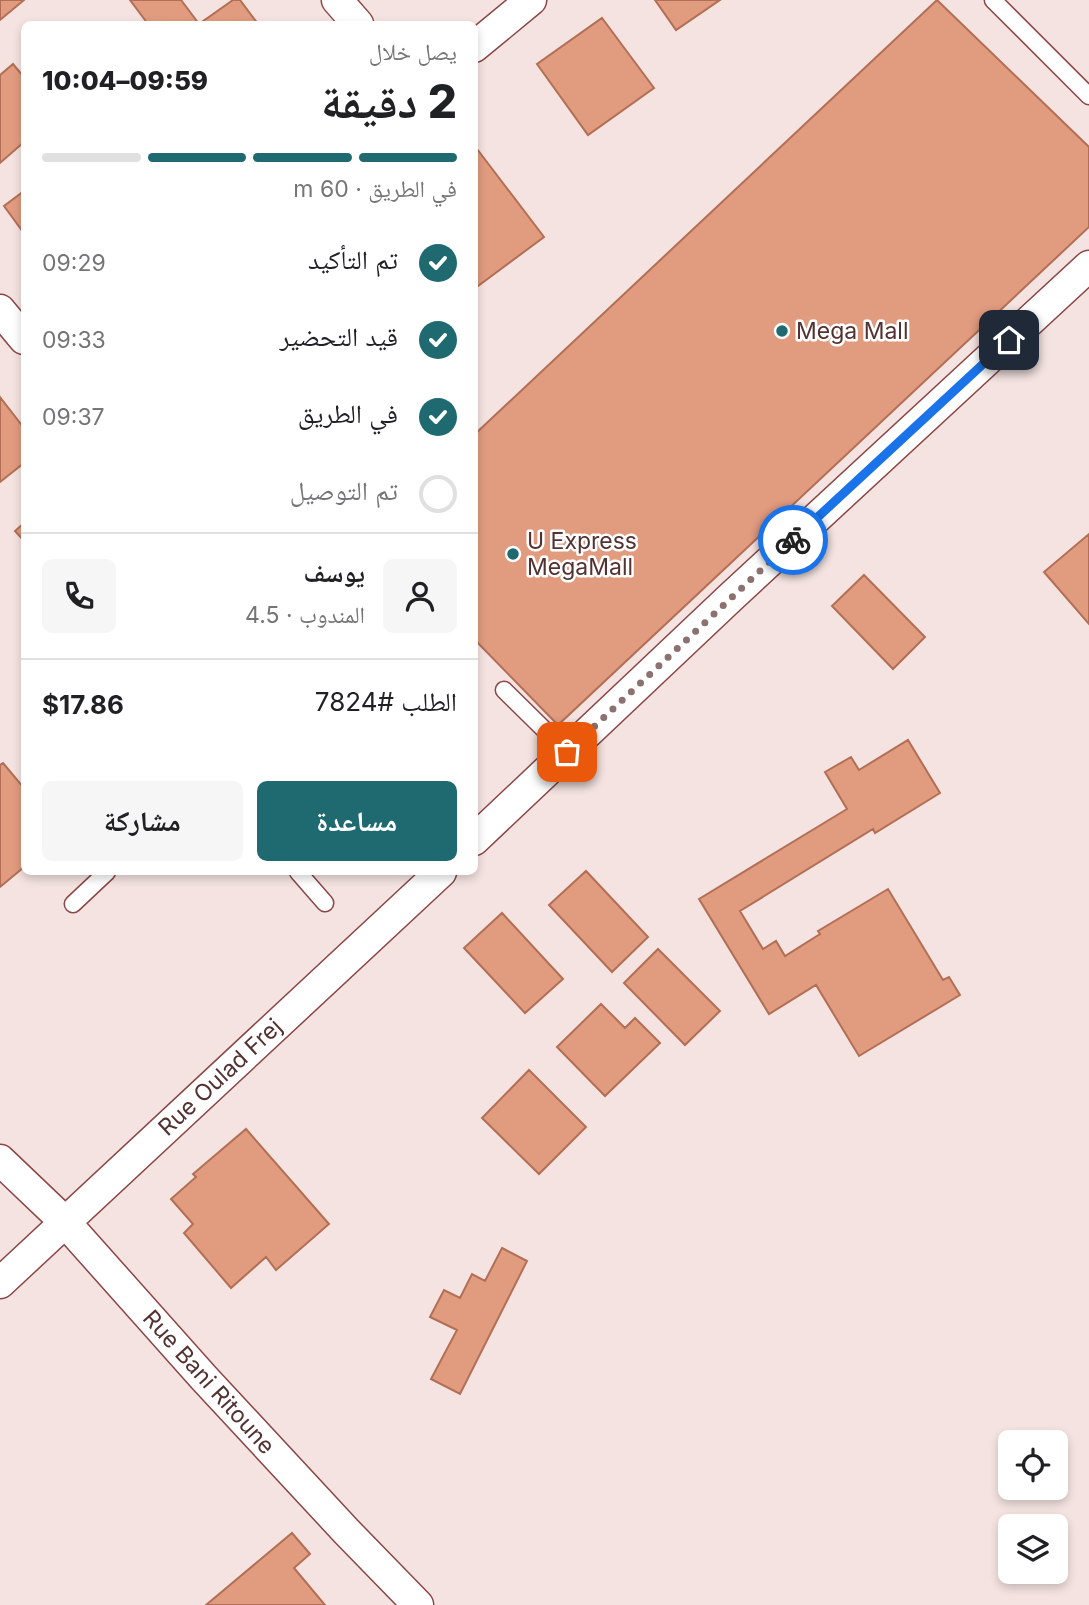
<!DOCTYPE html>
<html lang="ar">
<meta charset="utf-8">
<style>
:root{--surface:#fff;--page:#f6f6f6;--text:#202124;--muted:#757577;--line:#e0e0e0;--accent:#1e6a70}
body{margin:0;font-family:Inter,"Noto Naskh Arabic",sans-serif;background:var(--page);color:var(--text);direction:rtl;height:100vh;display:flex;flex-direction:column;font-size:26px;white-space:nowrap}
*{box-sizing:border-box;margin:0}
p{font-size:23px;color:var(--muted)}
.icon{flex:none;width:38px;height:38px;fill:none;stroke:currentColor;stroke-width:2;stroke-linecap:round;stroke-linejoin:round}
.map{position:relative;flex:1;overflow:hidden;direction:ltr}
.side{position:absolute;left:21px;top:21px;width:457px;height:854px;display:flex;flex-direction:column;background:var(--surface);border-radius:10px;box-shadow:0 4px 10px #0003;direction:rtl}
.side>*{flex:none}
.tools{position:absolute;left:998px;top:1430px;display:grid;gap:14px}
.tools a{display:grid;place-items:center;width:70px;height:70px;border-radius:10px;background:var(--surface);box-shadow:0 4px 10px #0003;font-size:35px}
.pin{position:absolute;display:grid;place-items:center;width:60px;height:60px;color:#fff;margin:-30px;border-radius:14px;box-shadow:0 4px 10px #0006}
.courier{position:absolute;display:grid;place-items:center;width:70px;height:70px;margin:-35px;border:5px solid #1a73e8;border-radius:50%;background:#fff;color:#222;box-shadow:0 2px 9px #0007}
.summary em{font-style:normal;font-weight:800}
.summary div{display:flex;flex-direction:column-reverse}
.summary{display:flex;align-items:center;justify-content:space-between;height:119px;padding:0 21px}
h1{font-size:46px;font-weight:800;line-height:52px}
.bar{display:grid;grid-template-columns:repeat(4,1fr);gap:10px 7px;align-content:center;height:84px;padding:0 21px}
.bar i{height:9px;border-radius:5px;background:var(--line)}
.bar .on{background:var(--accent)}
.bar p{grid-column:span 4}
.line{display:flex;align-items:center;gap:18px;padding:0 21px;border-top:2px solid var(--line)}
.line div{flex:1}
.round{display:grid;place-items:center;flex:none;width:74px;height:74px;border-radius:10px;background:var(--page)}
ol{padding:0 21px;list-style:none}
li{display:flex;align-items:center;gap:21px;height:77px}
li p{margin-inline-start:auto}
li .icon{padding:7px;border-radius:50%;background:var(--accent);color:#fff;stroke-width:4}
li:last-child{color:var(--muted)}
li i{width:38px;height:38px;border:4px solid var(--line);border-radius:50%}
.action{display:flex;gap:14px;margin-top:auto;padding:14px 21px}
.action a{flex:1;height:80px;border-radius:10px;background:var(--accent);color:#fff;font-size:28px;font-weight:800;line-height:80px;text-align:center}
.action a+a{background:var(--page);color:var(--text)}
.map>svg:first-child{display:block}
.building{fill:#e19b7f;stroke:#b26f55;stroke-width:2}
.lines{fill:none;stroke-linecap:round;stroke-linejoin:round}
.service-casing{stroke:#8b4645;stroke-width:19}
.minor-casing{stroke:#8b4645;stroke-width:33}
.service{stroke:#fff;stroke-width:16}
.minor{stroke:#fff;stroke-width:30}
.done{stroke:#8b716f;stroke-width:7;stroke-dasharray:0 12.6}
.route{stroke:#1a73e8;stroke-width:9}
.poi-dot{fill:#1e6a70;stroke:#fff;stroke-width:2.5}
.labels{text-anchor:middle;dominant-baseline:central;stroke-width:5;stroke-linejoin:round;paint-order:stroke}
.poi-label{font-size:23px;fill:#533332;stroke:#fff;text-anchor:start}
.street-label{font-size:23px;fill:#533332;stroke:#fff}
</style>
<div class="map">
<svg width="1089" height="1605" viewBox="0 0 1089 1605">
<rect width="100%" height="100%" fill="#f4e3e1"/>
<path class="building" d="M0 0H24L0 20Z
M130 0H181L199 24H148Z
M233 0H240L258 24H199Z
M655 0H720L676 30Z
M937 0 1089 147V227L558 725 474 639V435Z
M602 18 654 88 588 135 537 64Z
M13 64 24 77V142L0 163V75Z
M474 145 544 237 474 289Z
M24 191V231L23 232 4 206Z
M0 397 24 428V463L0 482Z
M24 523V541L15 531Z
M1089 534V624L1044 572Z
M864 575 925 637 893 669 832 606Z
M908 740 940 793 875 833 873 829 740 911 763 949 776 941 785 956 820 934 818 931 888 889 943 980 949 977 960 995 859 1056 816 985 769 1014 699 899 847 809 825 772 851 757 859 770Z
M3 763 24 788V867L0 887V765Z
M586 871 648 937 612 972 549 905Z
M502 913 563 979 525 1013 464 948Z
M658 949 720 1011 685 1045 624 983Z
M601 1004 625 1028 635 1018 660 1043 605 1096 557 1047Z
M529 1070 586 1127 539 1174 482 1118Z
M246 1129 329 1224 276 1270 266 1257 231 1288 184 1233 193 1224 171 1199 196 1177 193 1174Z
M502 1248 527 1261 460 1394 431 1379 457 1330 430 1317 444 1290 460 1298 472 1274 485 1281Z
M292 1533 310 1554 294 1568 325 1605H206Z"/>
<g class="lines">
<g class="service-casing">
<path id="service" d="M993 0 1089 96
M504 690 567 752
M298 872 325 903
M73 904 107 872"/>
</g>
<g class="minor-casing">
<path id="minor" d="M337 0 358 24
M474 47 531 0
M0 310 24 339
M474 840 731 597 1089 266
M0 1160 65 1222 204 1378 346 1531 418 1605
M0 1283 441 872"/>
</g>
<use href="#service" class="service"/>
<use href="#minor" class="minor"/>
</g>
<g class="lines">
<path class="done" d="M567 752 793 540"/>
<path class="route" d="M793 540 1009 340"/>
</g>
<g class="poi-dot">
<circle cx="782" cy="331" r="7"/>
<circle cx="513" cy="554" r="7"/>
</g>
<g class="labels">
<g class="poi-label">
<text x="796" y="331">Mega Mall</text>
<text x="527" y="541">U Express<tspan x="527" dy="26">MegaMall</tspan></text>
</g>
<g class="street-label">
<text transform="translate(220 1077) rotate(-43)">Rue Oulad Frej</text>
<text transform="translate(209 1382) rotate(48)">Rue Bani Ritoune</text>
</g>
</g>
</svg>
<div class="tools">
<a><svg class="icon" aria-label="locate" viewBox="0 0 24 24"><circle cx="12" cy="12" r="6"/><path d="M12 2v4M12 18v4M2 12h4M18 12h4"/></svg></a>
<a><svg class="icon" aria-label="layers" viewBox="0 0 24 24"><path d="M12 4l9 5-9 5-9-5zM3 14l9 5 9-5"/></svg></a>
</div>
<div class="pin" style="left:567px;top:752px;background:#ea580c"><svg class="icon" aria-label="bag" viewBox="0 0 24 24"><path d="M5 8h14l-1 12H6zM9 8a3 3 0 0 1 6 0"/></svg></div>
<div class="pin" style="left:1009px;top:340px;background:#1f2937"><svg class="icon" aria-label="home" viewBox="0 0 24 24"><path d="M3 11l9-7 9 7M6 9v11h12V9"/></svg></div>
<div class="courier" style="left:793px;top:540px"><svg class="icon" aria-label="bike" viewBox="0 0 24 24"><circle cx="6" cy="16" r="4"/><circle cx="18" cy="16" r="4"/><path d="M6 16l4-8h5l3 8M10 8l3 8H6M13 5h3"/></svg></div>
<section class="side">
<div class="summary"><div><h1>2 دقيقة</h1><p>يصل خلال</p></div><em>09:59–10:04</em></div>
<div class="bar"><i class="on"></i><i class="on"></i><i class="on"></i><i></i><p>في الطريق · 60 m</p></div>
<ol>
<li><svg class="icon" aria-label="check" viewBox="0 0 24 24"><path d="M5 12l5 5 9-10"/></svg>تم التأكيد<p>09:29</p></li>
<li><svg class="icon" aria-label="check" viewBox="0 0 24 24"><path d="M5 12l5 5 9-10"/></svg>قيد التحضير<p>09:33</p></li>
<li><svg class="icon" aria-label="check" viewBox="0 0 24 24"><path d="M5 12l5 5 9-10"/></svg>في الطريق<p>09:37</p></li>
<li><i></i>تم التوصيل</li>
</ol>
<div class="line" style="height:126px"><a class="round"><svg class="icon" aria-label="person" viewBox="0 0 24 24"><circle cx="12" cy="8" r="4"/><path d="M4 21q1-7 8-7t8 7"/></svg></a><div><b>يوسف</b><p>المندوب · 4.5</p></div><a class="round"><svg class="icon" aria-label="phone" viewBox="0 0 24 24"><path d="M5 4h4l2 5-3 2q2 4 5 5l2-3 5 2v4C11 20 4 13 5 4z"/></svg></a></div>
<div class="line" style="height:91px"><div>الطلب #7824</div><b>$17.86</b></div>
<div class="action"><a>مساعدة</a><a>مشاركة</a></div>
</section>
</div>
